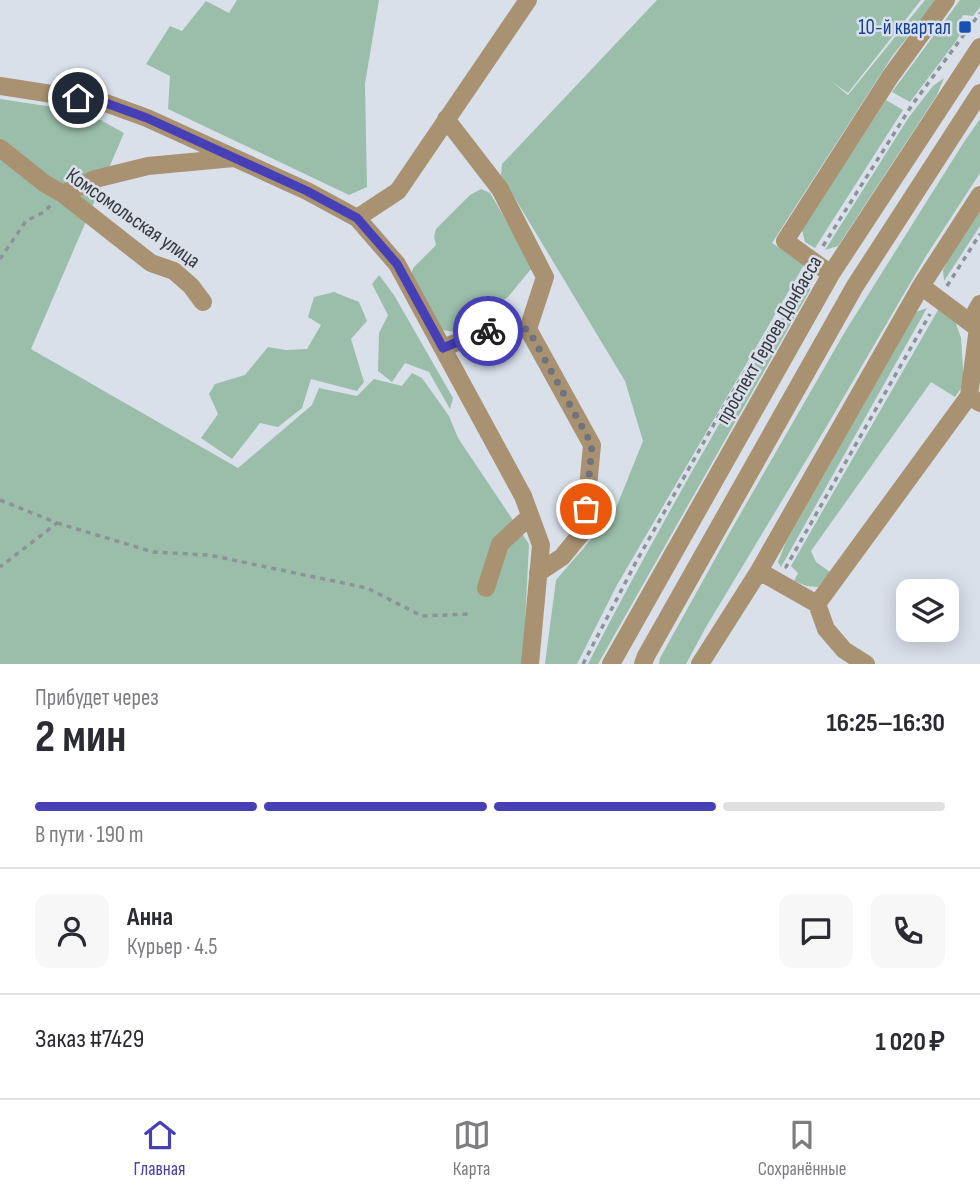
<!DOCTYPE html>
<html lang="ru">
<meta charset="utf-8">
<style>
:root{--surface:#fff;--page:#f7f7f7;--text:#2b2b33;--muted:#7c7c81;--line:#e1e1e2;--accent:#473fb5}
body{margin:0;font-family:"Sofia Sans Condensed",sans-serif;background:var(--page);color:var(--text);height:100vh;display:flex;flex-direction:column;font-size:26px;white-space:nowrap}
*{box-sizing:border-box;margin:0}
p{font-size:23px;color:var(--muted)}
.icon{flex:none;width:38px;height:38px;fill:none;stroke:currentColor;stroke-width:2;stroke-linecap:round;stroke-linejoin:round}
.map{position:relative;height:664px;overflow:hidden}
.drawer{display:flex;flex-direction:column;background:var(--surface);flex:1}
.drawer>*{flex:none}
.tools{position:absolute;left:896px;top:579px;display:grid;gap:14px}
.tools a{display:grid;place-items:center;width:63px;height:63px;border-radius:14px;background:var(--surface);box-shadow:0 4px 18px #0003;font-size:35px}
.pin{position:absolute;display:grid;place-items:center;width:60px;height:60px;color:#fff;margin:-30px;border:4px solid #fff;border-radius:50%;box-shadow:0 2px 7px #0007}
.courier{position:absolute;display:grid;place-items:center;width:70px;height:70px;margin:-35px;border:5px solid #473fb5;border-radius:50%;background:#fff;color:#222;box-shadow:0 2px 9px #0007}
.head em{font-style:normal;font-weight:700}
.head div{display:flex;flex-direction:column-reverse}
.head{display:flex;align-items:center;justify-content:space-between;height:119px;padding:0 35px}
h1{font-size:46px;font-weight:700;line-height:52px}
.bar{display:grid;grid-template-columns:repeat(4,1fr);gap:10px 7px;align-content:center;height:84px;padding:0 35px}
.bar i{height:9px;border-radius:5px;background:var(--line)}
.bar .on{background:var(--accent)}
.bar p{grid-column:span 4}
.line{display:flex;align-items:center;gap:18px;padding:0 35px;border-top:2px solid var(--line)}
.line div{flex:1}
.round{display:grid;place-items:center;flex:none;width:74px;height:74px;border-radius:14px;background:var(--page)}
.menu{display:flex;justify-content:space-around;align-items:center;height:98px;border-top:2px solid var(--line);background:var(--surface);font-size:19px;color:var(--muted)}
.menu a{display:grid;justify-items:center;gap:4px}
.menu .on{color:var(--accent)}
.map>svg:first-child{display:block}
.green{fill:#9abeaa}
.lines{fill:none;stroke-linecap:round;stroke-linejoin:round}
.path{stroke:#8d9299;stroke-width:3.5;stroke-dasharray:5 5;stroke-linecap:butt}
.minor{stroke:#a99272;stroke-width:18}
.done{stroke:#70747a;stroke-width:7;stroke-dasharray:0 12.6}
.route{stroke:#473fb5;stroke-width:9}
.transit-dot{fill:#1a4fb4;stroke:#d9e0ea;stroke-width:2.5}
.labels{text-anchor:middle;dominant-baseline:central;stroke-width:5;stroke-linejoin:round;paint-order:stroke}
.transit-label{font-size:21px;fill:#164399;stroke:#d9e0ea;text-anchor:end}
.street-label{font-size:21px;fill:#373a3e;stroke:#d9e0ea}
</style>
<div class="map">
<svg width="980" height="664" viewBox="0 0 980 664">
<rect width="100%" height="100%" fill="#d9e0ea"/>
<path class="green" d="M237 0H379L365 84 367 187 349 195 168 109 170 76 146 64 170 26 182 31 206 1 229 13Z
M657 0H921L848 93 832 82 848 95 925 0H937L893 55 772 243 804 265 617 585 577 664H545L556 580 614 513 643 441 625 381 501 175 502 164Z
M960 0H980V7L973 16 963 15 958 27 962 31 956 41 910 102 892 92Z
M944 78 937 95 838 246 825 250 909 117 933 86Z
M0 99 86 112 124 133 31 349 238 468 312 405 319 388 357 396 374 379 402 386 412 373 422 378 449 416 458 438 529 544 523 664H0Z
M886 100 903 110 815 248 805 242 802 230Z
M980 119V173L926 256 828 424 706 627 686 664H659L660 658 730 532 846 330 964 142Z
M481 189 490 193 531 262V269L508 297 455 332 442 330 410 279 413 268 436 245 434 237 436 229 470 195Z
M980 211V226L944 281 943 270 949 258Z
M379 275 394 295 453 398 450 409 429 372 405 363 392 382 378 371 379 333 388 315 372 284Z
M810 276V290L598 664H588C655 533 729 405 805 279Z
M334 292 359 302 367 321 351 339 364 382 357 391 311 379 302 408 278 427 260 423 232 459 201 438 218 414 209 394 215 384 245 375 268 347 286 350 307 349 321 325 308 317 314 297Z
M927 308 781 567 778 562 786 542 916 312Z
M938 310 954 318 961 338 964 384 955 397 931 382 811 551 816 562 830 572 818 587 807 586 794 581 798 573 791 566Z"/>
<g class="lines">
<path class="path" d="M823 246 912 105 980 13
M0 259 26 221 44 212 51 205
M947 286 980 234
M0 500 57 523 0 567
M57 523 153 552 209 555 367 588 422 616 469 614
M787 568 786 567 930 314
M583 664 636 562 722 410 803 276"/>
<path class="minor" d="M0 86 103 102 147 118 307 191 357 218 397 264 523 496 541 545 530 664
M446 119 500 189 545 277 528 329 592 445 584 530 562 557 538 573
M0 148 44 183 63 194 151 263 174 271 191 286 203 302
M63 194 95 179 148 166 234 158
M357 218 398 191 528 0
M831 274 785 241 890 77 946 0
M921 286 980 330
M970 322 980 304
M978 328 969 396 980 403
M443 348 484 331 528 329
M759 571 817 604 969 396
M486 588 500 544 530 516
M817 604 826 629 844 650 866 664
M611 664 831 274 980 47
M643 664 646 656 855 286 980 93
M700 664 759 571 921 286 980 195"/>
</g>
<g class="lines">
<path class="done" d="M488 331 528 329 592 445 586 509"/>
<path class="route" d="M78 98 103 102 147 118 307 191 357 218 397 264 443 348 484 331H488"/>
</g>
<rect class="transit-dot" x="958" y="20" width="14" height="14" rx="3.5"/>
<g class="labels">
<g class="transit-label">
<text x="951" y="27">10-й квартал</text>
</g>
<g class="street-label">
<text transform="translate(133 218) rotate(35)">Комсомольская улица</text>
<text transform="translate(769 340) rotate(-60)">проспект Героев Донбасса</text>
</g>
</g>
</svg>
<div class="tools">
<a><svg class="icon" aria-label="layers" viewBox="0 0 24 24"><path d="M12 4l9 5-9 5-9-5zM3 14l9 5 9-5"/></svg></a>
</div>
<div class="pin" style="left:586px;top:509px;background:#ea580c"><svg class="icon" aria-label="bag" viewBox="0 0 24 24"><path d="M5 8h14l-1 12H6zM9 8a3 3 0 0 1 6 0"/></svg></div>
<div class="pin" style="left:78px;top:98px;background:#1f2937"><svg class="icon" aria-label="home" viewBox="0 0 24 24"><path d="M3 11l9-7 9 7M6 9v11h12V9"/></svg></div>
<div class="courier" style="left:488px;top:331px"><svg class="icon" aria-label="bike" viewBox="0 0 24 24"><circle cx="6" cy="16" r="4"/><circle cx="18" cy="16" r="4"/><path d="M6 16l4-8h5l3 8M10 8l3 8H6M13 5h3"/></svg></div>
</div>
<section class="drawer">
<div class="head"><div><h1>2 мин</h1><p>Прибудет через</p></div><em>16:25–16:30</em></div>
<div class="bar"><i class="on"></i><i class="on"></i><i class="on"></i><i></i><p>В пути · 190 m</p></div>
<div class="line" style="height:126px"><a class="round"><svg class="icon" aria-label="person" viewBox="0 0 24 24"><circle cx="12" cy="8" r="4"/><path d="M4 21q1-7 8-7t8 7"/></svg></a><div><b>Анна</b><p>Курьер · 4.5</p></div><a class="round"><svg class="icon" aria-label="chat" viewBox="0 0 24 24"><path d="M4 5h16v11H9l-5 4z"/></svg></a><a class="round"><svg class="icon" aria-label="phone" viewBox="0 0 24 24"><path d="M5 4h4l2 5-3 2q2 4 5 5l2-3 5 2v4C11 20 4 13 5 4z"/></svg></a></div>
<div class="line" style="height:91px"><div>Заказ #7429</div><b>1 020 ₽</b></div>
</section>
<nav class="menu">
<a class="on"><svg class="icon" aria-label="home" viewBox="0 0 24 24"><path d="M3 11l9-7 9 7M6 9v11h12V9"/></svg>Главная</a>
<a><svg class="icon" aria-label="map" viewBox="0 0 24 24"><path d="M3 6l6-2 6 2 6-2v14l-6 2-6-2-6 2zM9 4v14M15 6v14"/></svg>Карта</a>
<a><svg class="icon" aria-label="saved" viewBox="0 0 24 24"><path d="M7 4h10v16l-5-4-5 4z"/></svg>Сохранённые</a>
</nav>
